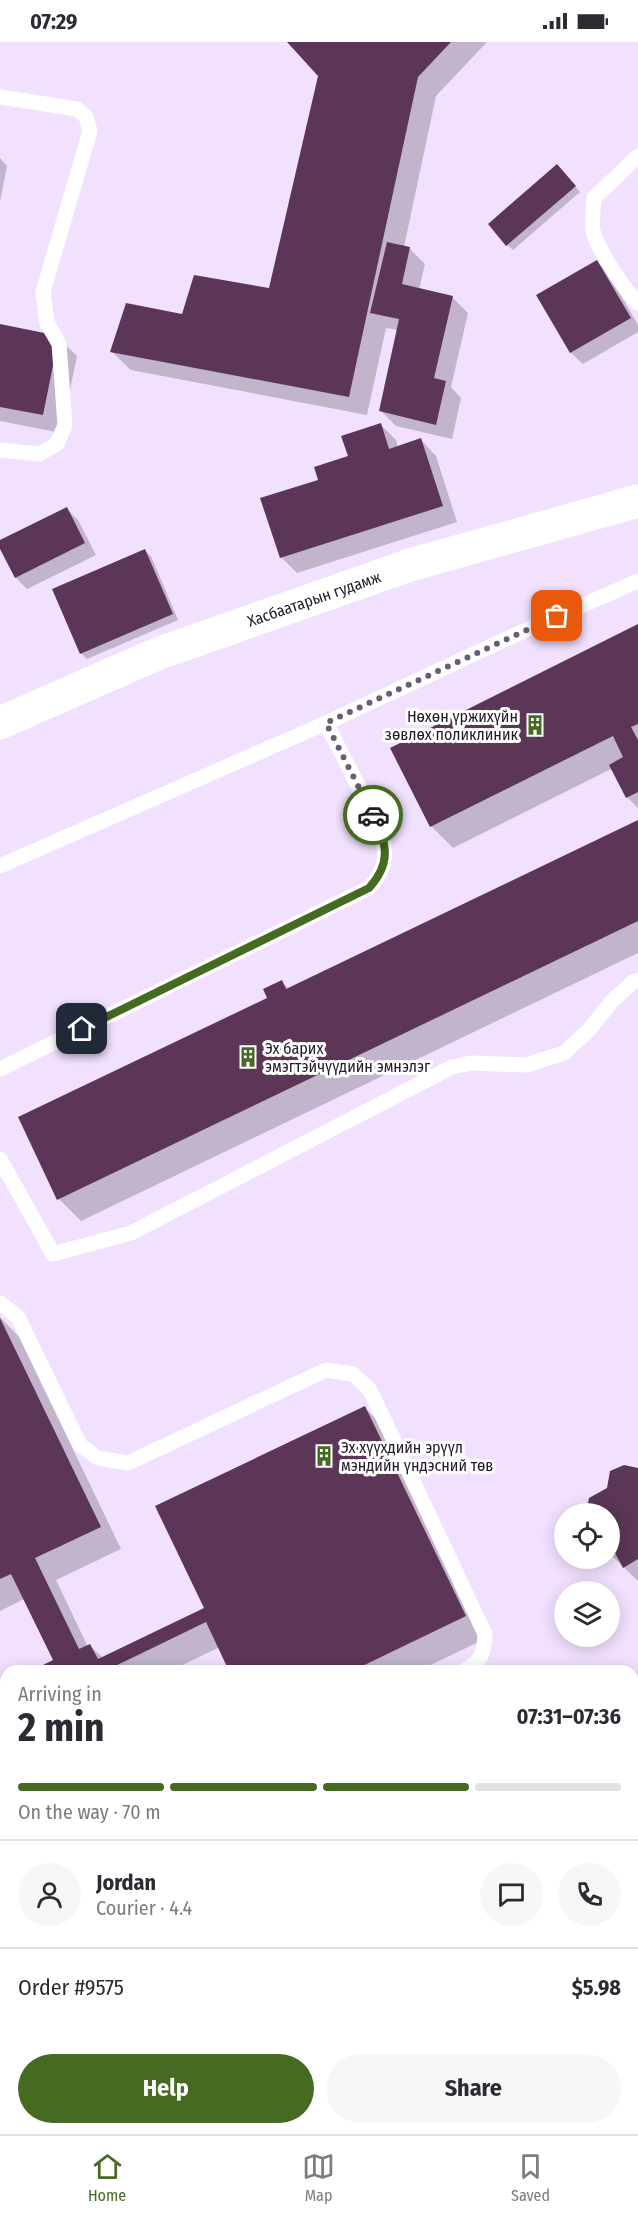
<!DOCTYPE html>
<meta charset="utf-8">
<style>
:root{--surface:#fff;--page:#f7f7f7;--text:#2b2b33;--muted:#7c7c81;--line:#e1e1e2;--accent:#466a22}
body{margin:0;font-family:"Fira Sans Condensed",sans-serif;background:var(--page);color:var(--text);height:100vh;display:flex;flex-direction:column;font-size:22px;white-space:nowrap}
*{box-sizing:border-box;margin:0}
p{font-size:20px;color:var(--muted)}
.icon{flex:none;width:33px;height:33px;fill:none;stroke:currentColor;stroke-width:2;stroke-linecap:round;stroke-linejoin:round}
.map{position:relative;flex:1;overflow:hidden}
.drawer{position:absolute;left:0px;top:1623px;width:639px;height:470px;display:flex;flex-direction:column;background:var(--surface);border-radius:18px 18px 0 0;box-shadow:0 3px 15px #0003}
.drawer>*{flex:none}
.tools{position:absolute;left:554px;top:1461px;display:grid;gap:12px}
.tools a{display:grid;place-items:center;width:66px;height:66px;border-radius:50%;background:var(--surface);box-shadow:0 3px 15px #0003;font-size:30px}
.pin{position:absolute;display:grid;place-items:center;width:51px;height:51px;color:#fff;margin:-26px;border-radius:12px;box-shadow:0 3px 9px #0006}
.courier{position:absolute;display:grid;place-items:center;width:60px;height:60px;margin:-30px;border:4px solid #466a22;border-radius:50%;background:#fff;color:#222;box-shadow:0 2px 8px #0007}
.headline em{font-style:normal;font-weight:700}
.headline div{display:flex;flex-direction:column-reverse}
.headline{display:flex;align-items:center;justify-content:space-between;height:102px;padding:0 18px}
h1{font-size:39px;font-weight:700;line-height:45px}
.bar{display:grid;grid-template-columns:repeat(4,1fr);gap:9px 6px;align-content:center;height:72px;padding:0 18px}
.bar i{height:8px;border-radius:4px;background:var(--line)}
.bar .active{background:var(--accent)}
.bar p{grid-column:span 4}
.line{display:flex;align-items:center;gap:15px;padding:0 18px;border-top:2px solid var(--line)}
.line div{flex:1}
.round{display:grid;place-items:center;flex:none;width:63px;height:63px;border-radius:32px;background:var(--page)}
.primary-button{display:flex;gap:12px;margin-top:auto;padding:12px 18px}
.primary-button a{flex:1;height:69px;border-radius:36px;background:var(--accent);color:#fff;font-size:24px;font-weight:700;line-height:69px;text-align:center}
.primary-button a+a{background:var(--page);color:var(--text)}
.status{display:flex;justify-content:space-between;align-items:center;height:42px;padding:0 30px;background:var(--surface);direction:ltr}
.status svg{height:16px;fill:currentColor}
.tabs{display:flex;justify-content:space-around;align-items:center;height:84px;border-top:2px solid var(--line);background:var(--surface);font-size:16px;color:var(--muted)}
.tabs a{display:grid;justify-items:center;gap:3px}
.tabs .active{color:var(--accent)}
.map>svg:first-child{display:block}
.shadow{fill:#0003}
.building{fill:#5b3656}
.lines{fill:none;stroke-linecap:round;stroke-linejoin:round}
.service{stroke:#fff;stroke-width:15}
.tertiary{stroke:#fff;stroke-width:33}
.done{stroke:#6b5e74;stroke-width:6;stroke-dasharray:0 10.8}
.route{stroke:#466a22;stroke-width:8}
.labels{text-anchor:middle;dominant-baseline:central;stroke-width:6;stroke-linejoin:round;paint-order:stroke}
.street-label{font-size:16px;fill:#221829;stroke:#fff}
.poi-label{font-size:16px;fill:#221829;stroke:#fff;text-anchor:start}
</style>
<div class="status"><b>07:29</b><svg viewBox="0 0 49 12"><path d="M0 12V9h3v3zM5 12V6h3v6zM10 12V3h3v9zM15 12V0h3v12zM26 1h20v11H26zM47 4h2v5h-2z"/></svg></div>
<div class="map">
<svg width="638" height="2092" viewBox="0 0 638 2092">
<rect width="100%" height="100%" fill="#f2e1fe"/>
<path class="shadow" d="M289 0H487L436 54 404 205 409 206 425 222 419 248 452 255 468 271 451 345 461 356 452 397 396 384 380 368 398 288 386 286 367 373 131 328 112 310 183 274 270 248 320 33Z
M0 116 7 124 0 160Z
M562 130 580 150 513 208 507 203Z
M597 220 608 231 638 283V290L583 322 571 311 538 254Z
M0 284 58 296 77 314 61 391 0 379Z
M380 382 396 398 398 405 421 398 436 414 457 480 297 531 281 515 320 439 349 415Z
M67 467 78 478 96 513 27 547 16 536 0 504V500Z
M145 509 151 514 178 578 87 617 81 611Z
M638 584V766L627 755 613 726 453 806 431 784Z
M638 779V911L81 1179 59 1157 269 956 282 940 289 947Z
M0 1275 19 1295 121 1507 56 1538 88 1605 90 1604 103 1616 206 1567 364 1365 386 1387 487 1596 418 1629H231L220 1605 170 1629H34L55 1619 24 1557 0 1569Z
M638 1428V1539L609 1511V1472Z
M6 1655V1712L0 1715V1658Z
M130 2086H321L309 2092H133Z"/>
<path class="building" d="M287 0H451L418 35 349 355 110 310 126 261 182 272 194 233 269 246 318 34Z
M557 122 576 144 506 204 488 182Z
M387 200 410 205 402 242 453 254 434 336 446 339 436 383 379 369 399 277 370 271Z
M597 218 631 276 570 311 536 253Z
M0 282 59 294 43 373 0 365Z
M381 381 389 407 421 396 443 464 280 516 260 456 318 438 314 425 348 414 341 394Z
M67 465 85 501 15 536 0 507V498Z
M145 507 173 572 80 612 52 547Z
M638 582V682L631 685 638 698V750L626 756 609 723 623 715 613 694 430 785 390 706Z
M638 778V879L57 1158 18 1075 267 956 263 947 282 938 286 947Z
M0 1276 101 1485 35 1516 79 1607 90 1602 98 1617 204 1566 155 1464 365 1364 466 1574 352 1629H229L206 1580 105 1629H31L53 1618 11 1532 0 1537Z
M624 1423 638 1426V1517L623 1526 614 1509 609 1511V1472H586L589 1456 607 1446 610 1429Z
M6 1654V1680L0 1683V1656Z
M128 2086H254L242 2092H131Z"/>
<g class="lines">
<path class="service" d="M0 55 77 67 86 75 90 89 43 250 47 281 59 302 65 383 57 402 39 412 0 408
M638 114 594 156C594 166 591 179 593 189 597 206 625 249 638 261
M0 824 326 681 517 592 638 539
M0 1027 369 846C387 826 387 813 381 788L326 681
M0 1117 53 1212 131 1191 452 1025 471 1021 527 1023 564 1011 589 988 612 959 633 940 638 938
M0 1261 18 1275 80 1403 98 1416 128 1421 326 1328 353 1332 370 1348 485 1592C484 1612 482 1620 463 1629
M633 1773 638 1767
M633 1857 638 1875
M633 1954 638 1951
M0 2047 6 2059
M18 2086 20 2092
M341 2092 353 2086"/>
<path class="tertiary" d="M0 681 157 612 410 523 638 459"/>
</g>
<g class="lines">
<path class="done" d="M373 773 326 681 557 574"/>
<path class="route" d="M82 987 369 846C392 821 387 801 373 773"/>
</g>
<defs>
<g id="building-bare" transform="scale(1.62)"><path d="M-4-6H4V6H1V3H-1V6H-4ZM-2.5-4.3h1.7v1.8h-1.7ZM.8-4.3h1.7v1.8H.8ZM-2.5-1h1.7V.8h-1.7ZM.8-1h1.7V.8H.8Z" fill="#466a22" stroke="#fff" stroke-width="2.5" paint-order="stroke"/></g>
</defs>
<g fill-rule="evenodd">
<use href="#building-bare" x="535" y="683"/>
<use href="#building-bare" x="248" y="1015"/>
<use href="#building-bare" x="324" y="1414"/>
</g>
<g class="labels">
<g class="street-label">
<text transform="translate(314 557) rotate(-19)">Хасбаатарын гудамж</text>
</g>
<g class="poi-label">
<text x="518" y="674" text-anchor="end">Нөхөн үржихүйн<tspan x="518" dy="18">зөвлөх поликлиник</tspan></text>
<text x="265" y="1006">Эх барих<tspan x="265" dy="18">эмэгтэйчүүдийн эмнэлэг</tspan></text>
<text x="341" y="1405">Эх хүүхдийн эрүүл<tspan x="341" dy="18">мэндийн үндэсний төв</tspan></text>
</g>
</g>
</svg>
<div class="tools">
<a><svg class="icon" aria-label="locate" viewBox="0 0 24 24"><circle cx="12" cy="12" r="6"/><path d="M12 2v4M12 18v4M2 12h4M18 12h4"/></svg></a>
<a><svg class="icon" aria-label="layers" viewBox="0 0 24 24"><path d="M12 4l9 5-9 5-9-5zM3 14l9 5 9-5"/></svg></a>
</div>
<div class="pin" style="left:557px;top:574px;background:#ea580c"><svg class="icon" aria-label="bag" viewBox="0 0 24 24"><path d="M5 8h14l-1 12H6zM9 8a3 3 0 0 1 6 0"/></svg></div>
<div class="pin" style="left:82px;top:987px;background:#1f2937"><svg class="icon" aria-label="home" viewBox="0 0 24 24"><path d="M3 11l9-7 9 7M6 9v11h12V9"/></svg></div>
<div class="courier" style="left:373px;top:773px"><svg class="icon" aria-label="car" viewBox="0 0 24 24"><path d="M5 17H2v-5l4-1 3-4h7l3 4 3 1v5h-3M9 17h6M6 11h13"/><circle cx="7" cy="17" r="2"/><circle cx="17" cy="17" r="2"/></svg></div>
<section class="drawer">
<div class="headline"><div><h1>2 min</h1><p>Arriving in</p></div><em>07:31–07:36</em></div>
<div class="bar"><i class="active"></i><i class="active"></i><i class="active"></i><i></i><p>On the way · 70 m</p></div>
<div class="line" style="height:108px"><a class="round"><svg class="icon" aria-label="person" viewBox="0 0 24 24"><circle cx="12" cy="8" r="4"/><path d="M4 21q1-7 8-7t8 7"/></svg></a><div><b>Jordan</b><p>Courier · 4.4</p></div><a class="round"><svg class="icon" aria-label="chat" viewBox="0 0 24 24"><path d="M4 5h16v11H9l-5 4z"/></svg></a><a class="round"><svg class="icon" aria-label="phone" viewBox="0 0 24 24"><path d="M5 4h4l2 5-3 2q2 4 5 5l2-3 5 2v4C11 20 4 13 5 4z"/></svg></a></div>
<div class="line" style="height:78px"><div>Order #9575</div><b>$5.98</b></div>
<div class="primary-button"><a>Help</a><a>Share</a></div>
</section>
</div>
<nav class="tabs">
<a class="active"><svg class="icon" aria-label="home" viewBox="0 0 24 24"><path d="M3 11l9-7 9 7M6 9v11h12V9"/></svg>Home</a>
<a><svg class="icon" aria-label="map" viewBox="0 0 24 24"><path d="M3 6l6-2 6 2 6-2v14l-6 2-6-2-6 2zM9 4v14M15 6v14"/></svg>Map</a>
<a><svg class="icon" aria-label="saved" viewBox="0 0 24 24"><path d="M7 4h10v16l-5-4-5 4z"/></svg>Saved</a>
</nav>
